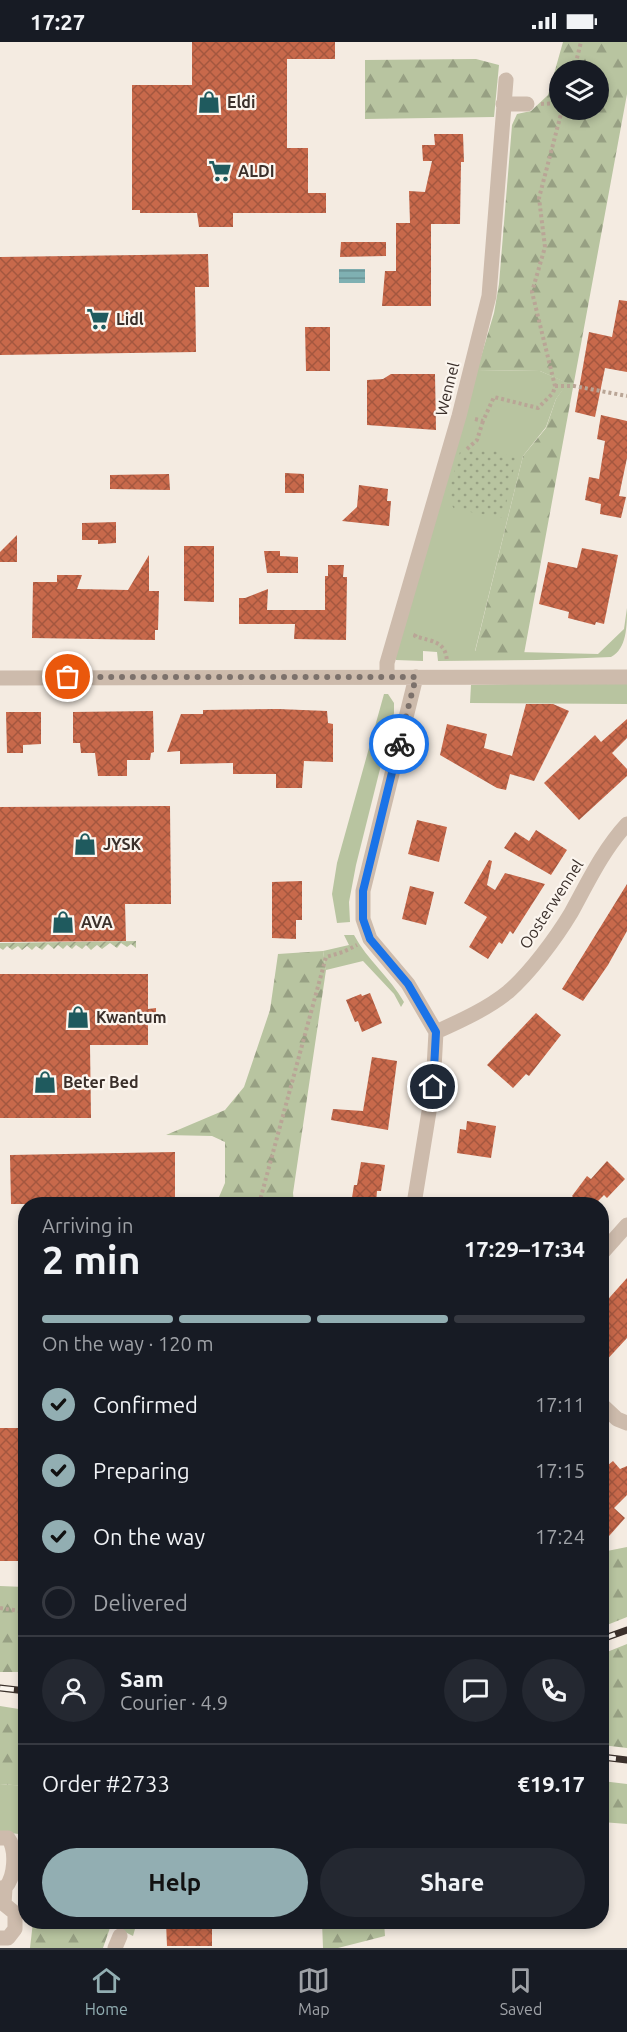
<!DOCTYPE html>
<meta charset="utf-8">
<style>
:root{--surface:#171b24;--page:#242831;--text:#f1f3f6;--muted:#9ea1a6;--line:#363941;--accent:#92aeb2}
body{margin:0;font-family:Ubuntu,sans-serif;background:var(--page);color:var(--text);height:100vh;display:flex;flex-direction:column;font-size:22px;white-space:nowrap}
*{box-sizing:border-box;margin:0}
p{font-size:20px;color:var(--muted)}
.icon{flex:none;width:33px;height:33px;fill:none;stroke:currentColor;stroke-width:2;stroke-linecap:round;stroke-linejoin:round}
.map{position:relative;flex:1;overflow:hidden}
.sheet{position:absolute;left:18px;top:1155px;width:591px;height:732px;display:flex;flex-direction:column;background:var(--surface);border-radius:24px;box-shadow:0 3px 9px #0003}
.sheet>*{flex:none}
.tools{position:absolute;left:549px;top:18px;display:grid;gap:12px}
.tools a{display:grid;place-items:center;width:60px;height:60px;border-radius:50%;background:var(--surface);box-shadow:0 3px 9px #0003;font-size:30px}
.pin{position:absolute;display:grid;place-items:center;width:51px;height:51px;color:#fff;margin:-26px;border:3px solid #fff;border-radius:50%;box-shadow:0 2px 6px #0007}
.courier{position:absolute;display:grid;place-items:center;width:60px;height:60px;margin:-30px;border:4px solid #1a73e8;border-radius:50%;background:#fff;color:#222;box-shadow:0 2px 8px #0007}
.head em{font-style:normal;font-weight:700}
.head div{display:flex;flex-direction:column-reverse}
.head{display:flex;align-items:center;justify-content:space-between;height:102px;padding:0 24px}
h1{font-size:39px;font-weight:700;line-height:45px}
.bar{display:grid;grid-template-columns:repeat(4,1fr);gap:9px 6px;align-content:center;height:72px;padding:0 24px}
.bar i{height:8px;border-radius:4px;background:var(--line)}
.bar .active{background:var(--accent)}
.bar p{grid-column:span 4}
.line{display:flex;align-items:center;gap:15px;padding:0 24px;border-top:2px solid var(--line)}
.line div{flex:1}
.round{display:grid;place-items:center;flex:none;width:63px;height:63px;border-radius:32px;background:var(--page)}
ol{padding:0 24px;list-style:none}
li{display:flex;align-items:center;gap:18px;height:66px}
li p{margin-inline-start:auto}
li .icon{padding:6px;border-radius:50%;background:var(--accent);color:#111;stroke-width:4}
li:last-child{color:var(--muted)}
li i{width:33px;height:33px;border:3px solid var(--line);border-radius:50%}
.primary-button{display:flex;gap:12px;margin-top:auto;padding:12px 24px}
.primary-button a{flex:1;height:69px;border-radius:36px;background:var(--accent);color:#111;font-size:24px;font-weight:700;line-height:69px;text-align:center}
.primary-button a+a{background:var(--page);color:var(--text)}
.status{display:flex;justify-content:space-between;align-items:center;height:42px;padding:0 30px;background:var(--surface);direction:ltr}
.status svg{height:16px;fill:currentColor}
.menu{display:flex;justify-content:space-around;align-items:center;height:84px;border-top:2px solid var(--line);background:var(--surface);font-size:16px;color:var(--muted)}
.menu a{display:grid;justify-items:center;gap:3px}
.menu .active{color:var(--accent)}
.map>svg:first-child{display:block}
.grass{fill:#b8c4a0}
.forest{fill:url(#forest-firs);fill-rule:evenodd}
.park{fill:url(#park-dots)}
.garden{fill:url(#garden-furrows)}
.water{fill:url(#water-rules)}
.building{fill:url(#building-cross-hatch)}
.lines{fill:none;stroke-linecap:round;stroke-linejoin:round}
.path{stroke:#b9a596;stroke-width:4;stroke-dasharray:3 3;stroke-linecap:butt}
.minor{stroke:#cdbbac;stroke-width:15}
.rail-casing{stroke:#3b302b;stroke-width:7}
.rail{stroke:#fbf5ee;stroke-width:4.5;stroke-dasharray:14;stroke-linecap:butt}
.done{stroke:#7c716b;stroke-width:6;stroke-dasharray:0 10.8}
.route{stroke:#1a73e8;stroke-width:8}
.labels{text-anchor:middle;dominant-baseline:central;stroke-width:4.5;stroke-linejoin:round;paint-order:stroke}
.poi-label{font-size:16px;font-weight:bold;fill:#3b302b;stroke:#fbf5ee;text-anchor:start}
.street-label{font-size:16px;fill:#3b302b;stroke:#fbf5ee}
</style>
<div class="status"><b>17:27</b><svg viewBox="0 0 49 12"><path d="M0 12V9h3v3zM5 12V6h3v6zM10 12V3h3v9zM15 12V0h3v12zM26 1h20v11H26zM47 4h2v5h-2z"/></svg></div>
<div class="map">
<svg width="627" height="1906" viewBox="0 0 627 1906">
<defs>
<pattern id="forest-firs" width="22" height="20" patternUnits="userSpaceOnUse" patternTransform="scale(1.5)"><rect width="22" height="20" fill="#b8c4a0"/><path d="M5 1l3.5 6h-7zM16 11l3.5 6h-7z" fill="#97a083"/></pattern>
<pattern id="park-dots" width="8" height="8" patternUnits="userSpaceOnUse" patternTransform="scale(1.5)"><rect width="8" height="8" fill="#b8c4a0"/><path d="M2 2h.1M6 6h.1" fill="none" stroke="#97a083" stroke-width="1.8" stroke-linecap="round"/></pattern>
<pattern id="garden-furrows" width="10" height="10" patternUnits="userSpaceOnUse" patternTransform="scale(1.5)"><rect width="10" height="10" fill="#b8c4a0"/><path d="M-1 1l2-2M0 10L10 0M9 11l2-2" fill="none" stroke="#97a083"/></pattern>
<pattern id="water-rules" width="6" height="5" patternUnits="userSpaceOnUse" patternTransform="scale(1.5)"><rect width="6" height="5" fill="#7fb0b2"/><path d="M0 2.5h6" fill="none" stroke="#699091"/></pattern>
<pattern id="building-cross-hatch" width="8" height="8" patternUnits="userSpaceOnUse" patternTransform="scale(1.5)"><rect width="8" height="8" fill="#c8694b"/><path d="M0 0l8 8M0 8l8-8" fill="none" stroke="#a4573f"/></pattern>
</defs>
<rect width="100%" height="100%" fill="#f4ebe1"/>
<path class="grass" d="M477 328 540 329 568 341 556 357 546 385 523 414 475 609 598 612 624 587 627 566C627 583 627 607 611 615L537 618 438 619 437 610 423 609V619L396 618 394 614Z
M627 639V662L470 661 471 643Z
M384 652H388L394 661V671L356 823 349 860 350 880 337 881 332 852 337 821Z
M344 893H354C367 918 390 935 404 960L401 965 394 952 363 919 326 928 323 909 349 903Z
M0 1742 26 1744V1796L21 1840 19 1838 22 1795 19 1792 0 1790Z"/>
<path class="forest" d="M563 0H627V52L524 612 475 610 523 414 546 386 556 357 567 341 540 329 477 328 494 271 499 242 512 83 517 72 531 69 548 53ZM560 28H598V68H560Z
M476 17 499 23 494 75 365 77V18Z
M323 909 326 928 293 1151 294 1162H216L225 1141V1100L212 1094 166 1093 225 1068 244 1045 270 968 278 912Z
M627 1505V1575L602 1585V1510Z
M0 1544 25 1545V1630H0Z
M627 1602V1706L602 1703V1612Z
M0 1664 25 1668V1744L0 1742Z
M602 1739 627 1742V1782L602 1780Z
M25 1796 26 1861H25L19 1855Z
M33 1880H137L133 1894 111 1883 103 1906H30Z
M322 1880H384L385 1894 338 1906H323Z
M414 1880H494V1884L414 1883Z"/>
<path class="park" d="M493 408 516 416 503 476 454 467 447 454 460 410Z"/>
<path class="garden" d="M136 899V906L131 902 127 905 121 901 117 906 110 901 102 907 97 903 91 908 86 903 82 907 76 903 72 907 67 903 63 907 58 903 54 907 48 902 42 908 36 904 32 908 27 904 22 908 18 904 12 908 7 904 3 908 0 906V901Z"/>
<path class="water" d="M339 227H365V241H339Z"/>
<path class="building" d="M192 0H335V17H287V106H308V151H326V171H233V185H199L197 171H140V168H132V43H192Z
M434 92H463L464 120H461L460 182H431V264H382L385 229H396V181H410L409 149 425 150 432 119H423L422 103H435Z
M341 200H386V214L340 215Z
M208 212 209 245H195L196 310 0 313V215Z
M619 258 627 259V330L605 326 595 375 575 370 589 290 612 295Z
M305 285H330V329H306Z
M391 332H435L436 388 367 383V338L383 337Z
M601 373 627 379V416L619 454 626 455 621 476 600 472 601 462 585 458 589 435 599 437 605 399 597 397Z
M285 431 304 432V451H285Z
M169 432 170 448 110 447V433Z
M359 443 388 447 387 459H391L389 484 342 479 357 465Z
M116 480V501L98 502V498H82V481Z
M17 493V520H0V510Z
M184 504H214V560L184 559Z
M582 506 618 513 604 582 596 580 595 583 568 576 569 570 539 562 548 520 577 526Z
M264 509H280V514L298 515V531H267Z
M149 513V549H159L158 588H155V598L32 596 33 540H57V533H82L77 547 128 548Z
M328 523H344L343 535H347L346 598 294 597 295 582H239V556H245L268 547 267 568H325V534H328Z
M526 662H553L569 669 534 739 510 732 506 748 497 746 440 713 447 682 487 692 484 706 512 714Z
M278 667 327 669 328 681 333 682V720L304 719 302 746H276V732H233V721L180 722V709L167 710 181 672H203V668Z
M153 669 154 710 151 711 150 718H127V734H98L95 711H81L80 701H73V670Z
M6 670H41V702L23 703V711H7Z
M627 677V696L612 711 627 727V734L579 778 544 741 595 693 601 700Z
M170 764 171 862H125L126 899 0 900V765Z
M417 778 447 785 439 820 408 812Z
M536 788 567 808 551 833 504 806 515 790 529 799Z
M489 818 492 819 487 843 495 848 505 831 545 842 513 892 510 889 502 902 499 900 488 917 469 905 487 875 464 861Z
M302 839V878H296V897L272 896V840Z
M627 842V889L608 923 583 959 562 947Z
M410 844 434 850 426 883 402 877Z
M0 932H148V967L156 966V983H148V1003H90L91 1076H0Z
M370 951 382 981 362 990 358 979 355 980 346 958 361 952 362 954Z
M536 971 561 993 529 1034 526 1032 513 1046 487 1023Z
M372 1015 397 1019 388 1088 331 1078 333 1067 363 1069Z
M467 1079 496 1084 491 1116 457 1111 460 1087 466 1088Z
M175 1110V1162H11L10 1113Z
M607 1119 625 1137 607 1156 604 1153 595 1162H579L572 1154 587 1134 591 1137Z
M361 1120 385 1123 381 1149H377L376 1162H351L354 1143H357Z
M627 1236V1296L602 1323V1264Z
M0 1386H26V1519H0Z
M613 1419 620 1427 627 1424V1453L614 1466 625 1476 602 1502V1428Z
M166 1880H212V1904H167Z"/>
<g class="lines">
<path class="path" d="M574 28 581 0
M541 62 560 61
M555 344H574L627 354
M475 377 483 379 494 355 538 366 553 351 555 344 532 250 545 205 539 156 562 68
M467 407 477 398 483 379
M416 592 415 594C433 600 446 599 447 620
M259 1162 326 915 343 910 357 903
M0 1566 26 1570"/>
<path class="minor" d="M503 62H527
M387 634V621L459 374 489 254 506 38
M0 636 627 635
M436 990C460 979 487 967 508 950 530 931 556 896 571 871 588 840 603 808 627 782
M414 1162 433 1045 436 990 408 942 370 897 363 877V849L416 635
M602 1211 627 1183
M602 1363 617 1377 627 1381
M0 1796H8C17 1808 15 1835 5 1846H0
M0 1896H8L15 1887V1871L4 1862 5 1846
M115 1906 120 1894"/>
<g class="rail-casing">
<path id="rail" d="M602 1597 627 1588
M0 1646 26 1649
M602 1715 627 1718"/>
</g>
<use href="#rail" class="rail"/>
</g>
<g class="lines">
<path class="done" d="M68 635H416L399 702"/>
<path class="route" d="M399 702 363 849V877L370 897 408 942 436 990 433 1045"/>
</g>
<defs>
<g id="shop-bare" transform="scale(1.8)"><path d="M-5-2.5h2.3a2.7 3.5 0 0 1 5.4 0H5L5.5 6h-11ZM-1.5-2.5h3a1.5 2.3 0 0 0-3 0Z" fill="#1f5a5e" stroke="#fbf5ee" stroke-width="2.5" paint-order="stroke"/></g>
<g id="supermarket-bare" transform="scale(1.8)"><path d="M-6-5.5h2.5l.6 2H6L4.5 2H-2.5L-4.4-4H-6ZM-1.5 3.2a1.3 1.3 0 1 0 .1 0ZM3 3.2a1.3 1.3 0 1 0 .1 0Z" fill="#1f5a5e" stroke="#fbf5ee" stroke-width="2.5" paint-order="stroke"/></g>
</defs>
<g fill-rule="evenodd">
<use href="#shop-bare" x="209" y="60"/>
<use href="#supermarket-bare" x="220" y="129"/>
<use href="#supermarket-bare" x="98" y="277"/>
<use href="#shop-bare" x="85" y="802"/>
<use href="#shop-bare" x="63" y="880"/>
<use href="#shop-bare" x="78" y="975"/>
<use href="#shop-bare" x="45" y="1040"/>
</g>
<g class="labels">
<g class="poi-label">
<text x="227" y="60">Eldi</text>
<text x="238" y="129">ALDI</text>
<text x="116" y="277">Lidl</text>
<text x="103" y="802">JYSK</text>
<text x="81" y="880">AVA</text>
<text x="96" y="975">Kwantum</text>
<text x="63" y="1040">Beter Bed</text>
</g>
<g class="street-label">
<text transform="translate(447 347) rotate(-76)">Wennel</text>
<text transform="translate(551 862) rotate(-57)">Oosterwennel</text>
</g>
</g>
</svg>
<div class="tools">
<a><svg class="icon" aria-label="layers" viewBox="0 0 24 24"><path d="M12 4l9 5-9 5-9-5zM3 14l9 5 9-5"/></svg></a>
</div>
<div class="pin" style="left:68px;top:635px;background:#ea580c"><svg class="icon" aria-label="bag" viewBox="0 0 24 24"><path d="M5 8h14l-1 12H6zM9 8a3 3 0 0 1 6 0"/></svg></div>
<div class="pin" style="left:433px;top:1045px;background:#1f2937"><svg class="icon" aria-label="home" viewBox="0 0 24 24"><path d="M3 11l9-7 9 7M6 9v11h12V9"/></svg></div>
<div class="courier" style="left:399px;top:702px"><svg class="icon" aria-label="bike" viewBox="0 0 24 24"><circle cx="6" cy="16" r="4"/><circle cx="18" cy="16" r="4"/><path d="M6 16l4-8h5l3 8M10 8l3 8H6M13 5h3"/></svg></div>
<section class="sheet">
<div class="head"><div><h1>2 min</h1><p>Arriving in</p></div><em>17:29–17:34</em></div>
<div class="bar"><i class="active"></i><i class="active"></i><i class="active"></i><i></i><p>On the way · 120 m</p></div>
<ol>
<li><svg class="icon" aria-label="check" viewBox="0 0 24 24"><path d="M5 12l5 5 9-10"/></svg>Confirmed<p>17:11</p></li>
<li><svg class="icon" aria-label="check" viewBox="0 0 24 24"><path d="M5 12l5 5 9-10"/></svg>Preparing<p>17:15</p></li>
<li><svg class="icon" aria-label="check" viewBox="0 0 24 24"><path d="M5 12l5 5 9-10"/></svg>On the way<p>17:24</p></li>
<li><i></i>Delivered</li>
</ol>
<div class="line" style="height:108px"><a class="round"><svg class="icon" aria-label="person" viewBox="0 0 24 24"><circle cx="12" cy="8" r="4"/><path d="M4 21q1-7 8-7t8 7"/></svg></a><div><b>Sam</b><p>Courier · 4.9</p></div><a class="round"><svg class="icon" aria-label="chat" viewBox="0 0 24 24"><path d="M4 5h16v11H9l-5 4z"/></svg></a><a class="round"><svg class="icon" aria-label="phone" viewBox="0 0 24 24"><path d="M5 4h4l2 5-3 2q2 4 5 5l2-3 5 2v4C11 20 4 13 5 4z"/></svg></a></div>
<div class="line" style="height:78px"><div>Order #2733</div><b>€19.17</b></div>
<div class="primary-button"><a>Help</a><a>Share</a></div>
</section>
</div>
<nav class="menu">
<a class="active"><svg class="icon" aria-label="home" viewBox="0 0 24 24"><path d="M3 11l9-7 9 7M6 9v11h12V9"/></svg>Home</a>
<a><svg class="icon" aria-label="map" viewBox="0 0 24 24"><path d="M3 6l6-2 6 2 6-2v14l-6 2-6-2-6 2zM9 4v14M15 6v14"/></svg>Map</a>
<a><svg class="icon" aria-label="saved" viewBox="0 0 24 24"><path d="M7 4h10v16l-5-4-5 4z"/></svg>Saved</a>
</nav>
